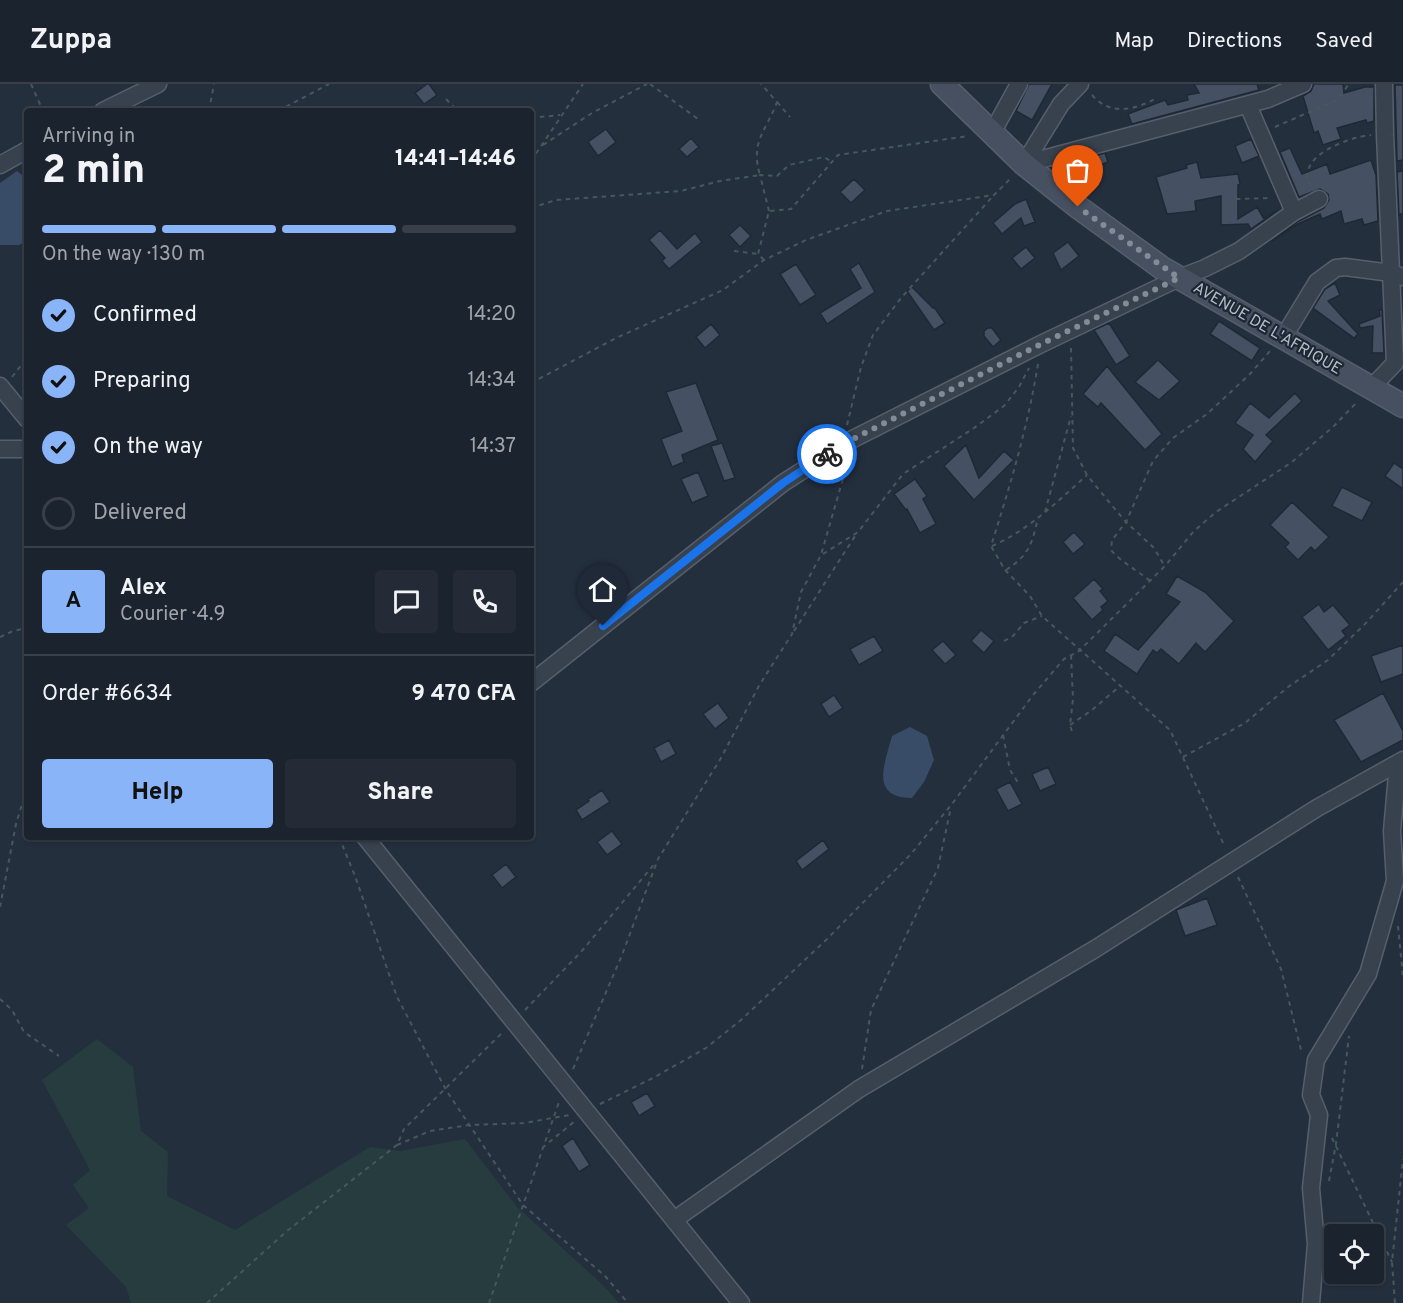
<!DOCTYPE html>
<meta charset="utf-8">
<style>
:root{--surface:#1b232e;--page:#242b36;--text:#f1f3f6;--muted:#a0a4aa;--line:#39404a;--accent:#8ab4f8}
body{margin:0;font-family:Overpass,sans-serif;background:var(--page);color:var(--text);height:100vh;display:flex;flex-direction:column;font-size:22px;white-space:nowrap}
*{box-sizing:border-box;margin:0}
p{font-size:20px;color:var(--muted)}
.icon{flex:none;width:33px;height:33px;fill:none;stroke:currentColor;stroke-width:2;stroke-linecap:round;stroke-linejoin:round}
.map{position:relative;flex:1;overflow:hidden}
.details{position:absolute;left:24px;top:24px;width:510px;height:732px;display:flex;flex-direction:column;background:var(--surface);border-radius:6px;box-shadow:0 2px 4px #0004,0 0 0 2px var(--line)}
.details>*{flex:none}
.tools{position:absolute;left:1324px;top:1140px;display:grid;gap:12px}
.tools a{display:grid;place-items:center;width:60px;height:60px;border-radius:6px;background:var(--surface);box-shadow:0 2px 4px #0004,0 0 0 2px var(--line);font-size:30px}
.pin{position:absolute;display:grid;place-items:center;width:51px;height:51px;color:#fff;margin:-62px -26px;border-radius:50% 50% 50% 0;rotate:-45deg;box-shadow:0 0 6px #0007}
.pin .icon{rotate:45deg}
.courier{position:absolute;display:grid;place-items:center;width:60px;height:60px;margin:-30px;border:4px solid #1a73e8;border-radius:50%;background:#fff;color:#222;box-shadow:0 2px 8px #0007}
.summary em{font-style:normal;font-weight:800}
.summary div{display:flex;flex-direction:column-reverse}
.summary{display:flex;align-items:center;justify-content:space-between;height:102px;padding:0 18px}
h1{font-size:39px;font-weight:800;line-height:45px}
.bar{display:grid;grid-template-columns:repeat(4,1fr);gap:9px 6px;align-content:center;height:72px;padding:0 18px}
.bar i{height:8px;border-radius:4px;background:var(--line)}
.bar .on{background:var(--accent)}
.bar p{grid-column:span 4}
.line{display:flex;align-items:center;gap:15px;padding:0 18px;border-top:2px solid var(--line)}
.line div{flex:1}
.round{display:grid;place-items:center;flex:none;width:63px;height:63px;border-radius:6px;background:var(--page)}
ol{padding:0 18px;list-style:none}
li{display:flex;align-items:center;gap:18px;height:66px}
li p{margin-inline-start:auto}
li .icon{padding:6px;border-radius:50%;background:var(--accent);color:#111;stroke-width:4}
li:last-child{color:var(--muted)}
li i{width:33px;height:33px;border:3px solid var(--line);border-radius:50%}
.cta{display:flex;gap:12px;margin-top:auto;padding:12px 18px}
.cta a{flex:1;height:69px;border-radius:6px;background:var(--accent);color:#111;font-size:24px;font-weight:800;line-height:69px;text-align:center}
.cta a+a{background:var(--page);color:var(--text)}
header{display:flex;align-items:center;gap:36px;box-sizing:border-box;height:84px;padding:0 30px;background:var(--surface);border-bottom:2px solid var(--line)}
header strong{font-size:28px}
nav{display:flex;gap:33px;margin-inline-start:auto;font-size:21px}
.map>svg:first-child{display:block}
.green{fill:#263c3f}
.water{fill:#394c67}
.building{fill:#455162;stroke:#1f2835;stroke-width:1.5}
.lines{fill:none;stroke-linecap:round;stroke-linejoin:round}
.street-casing{stroke:#565f6c;stroke-width:19}
.secondary-casing{stroke:#565f6c;stroke-width:25}
.path{stroke:#44595c;stroke-width:2;stroke-dasharray:4.5 4.5;stroke-linecap:butt}
.street{stroke:#38414e;stroke-width:16}
.secondary{stroke:#465061;stroke-width:22}
.done{stroke:#828b98;stroke-width:6;stroke-dasharray:0 10.8}
.route{stroke:#1a73e8;stroke-width:8}
.labels{text-anchor:middle;dominant-baseline:central;stroke-width:4.5;stroke-linejoin:round;paint-order:stroke}
.street-label{font-size:16px;fill:#b4bcc9;stroke:#1d2633}
</style>
<header>
<strong>Zuppa</strong>
<nav><a>Map</a><a>Directions</a><a>Saved</a></nav>
</header>
<div class="map">
<svg width="1403" height="1219" viewBox="0 0 1403 1219">
<rect width="100%" height="100%" fill="#242f3e"/>
<path class="green" d="M97 955 133 983 141 1047 168 1068 167 1112 235 1146 370 1063 400 1067 465 1055 517 1123 603 1201 619 1219H131L126 1203 66 1141 89 1124 73 1101 90 1086 42 996Z"/>
<path class="water" d="M17 87 27 95 23 111 27 117V157L19 161H0V99Z
M910 643 927 652 934 676 924 698 912 714C869 714 885 679 892 652Z"/>
<path class="building" d="M427 0H429L437 11 424 20 415 9Z
M1029 0H1052L1032 36 1016 27Z
M1194 0H1257L1259 6 1132 40 1128 30 1165 16 1168 21 1188 16 1187 11 1199 9Z
M1314 0H1343L1344 9 1365 3H1374V37L1367 39 1366 36 1337 44 1341 55 1323 61 1318 47 1314 49 1303 12 1311 7Z
M1395 1H1403V76L1397 77Z
M606 45 616 58 598 72 588 58Z
M691 54 699 63 687 73 679 65Z
M1251 55 1259 72 1242 79 1235 62Z
M1290 64 1302 90 1327 80 1330 90 1371 76 1376 91 1378 137 1364 141 1362 135 1344 140 1341 127 1322 135 1320 130 1298 140 1271 158 1299 137 1324 124 1329 116 1328 110 1320 105 1299 113 1280 68Z
M1105 69 1108 78 1076 90 1072 78Z
M1197 78 1201 94 1238 90 1240 100 1238 101V135L1257 123 1264 135 1278 126 1251 145 1248 140 1221 141V112L1195 117 1196 127 1167 130 1156 93 1187 84 1186 81Z
M1403 87V129L1399 131 1397 88Z
M854 95 865 106 851 119 840 108Z
M1026 115 1035 138 1024 142 1021 134 1002 150 993 139 1015 120Z
M740 141 751 152 740 163 729 151Z
M660 146 677 165 695 149 702 158 669 185 662 177 665 174 649 156Z
M1068 158 1079 172 1061 186 1053 169Z
M1026 163 1035 174 1021 185 1012 174Z
M859 179 875 208 827 240 820 229 861 204 850 185Z
M796 180 816 211 800 221 780 190Z
M1335 199 1340 211 1328 217 1358 250 1354 254 1313 224 1325 205Z
M912 203 933 224 934 223 945 239 934 246 907 207Z
M1379 226H1382L1384 269H1372L1373 242 1360 244 1359 240 1380 232Z
M1219 237 1260 264 1252 277 1210 250Z
M1109 239 1130 272 1116 281 1094 246Z
M711 240 720 251 705 264 696 253Z
M988 244H992L1001 256 993 263 984 252V247Z
M1158 276 1180 297 1159 316 1135 298Z
M1107 282 1162 350 1145 366 1101 319 1098 323 1083 310Z
M696 299 718 356 682 371 684 378 672 383 661 355 682 347 666 308Z
M1295 309 1302 317 1266 351 1273 357 1255 378 1243 365 1253 351 1235 339 1250 319 1269 334Z
M722 359 735 394 724 397 711 362Z
M966 361 979 394 1004 367 1014 376 974 416 944 382Z
M1394 379 1403 385V405L1385 392Z
M698 388 708 412 692 419 681 395Z
M915 395 927 412 923 415 936 440 920 449 907 425 906 426 894 410Z
M1342 403 1372 418 1362 437 1332 422Z
M1292 418 1329 453 1315 467 1311 463 1298 476 1285 463 1289 459 1270 441Z
M1074 448 1085 460 1073 470 1063 458Z
M1177 492 1205 508 1234 537 1205 568 1196 559 1179 580 1161 565 1157 569 1153 566 1137 590 1104 567 1115 550 1138 566 1180 518 1166 510Z
M1094 495 1103 505 1100 507 1108 517 1101 523 1103 526 1092 536 1073 514Z
M1319 520 1324 528 1333 521 1350 541 1342 547 1346 552 1328 566 1302 533Z
M981 546 994 557 984 569 971 557Z
M874 552 883 567 859 581 850 565Z
M943 557 956 571 945 580 932 566Z
M1403 561V590L1381 598 1371 572Z
M1383 609 1403 647V656L1361 678 1334 636Z
M834 611 843 624 829 633 821 620Z
M718 619 729 634 715 645 703 630Z
M669 656 676 670 661 678 654 664Z
M1048 683 1056 700 1040 707 1032 690Z
M1010 698 1022 720 1008 727 996 705Z
M602 706 610 718 582 736 576 726 589 717 588 715Z
M612 747 622 760 607 771 597 758Z
M823 756 829 765 802 786 796 777Z
M506 780 516 793 502 804 492 791Z
M1207 814 1217 841 1185 852 1176 826Z
M647 1009 655 1022 639 1032 631 1018Z
M573 1054 590 1081 579 1088 562 1062Z"/>
<g class="lines">
<g class="street-casing">
<path id="street" d="M103 27 158 0
M992 49 1019 0
M1024 80 1268 15 1303 0
M1024 80 1061 20 1080 0
M0 81 27 66
M1294 128 1319 115
M1283 254 1317 198 1336 184 1345 183 1391 189 1403 193
M0 302 27 335
M1371 304 1395 279 1385 51 1384 0
M0 365H27
M531 599 783 399 847 358 1041 260 1179 194 1205 184 1239 167 1294 128 1248 21
M365 753 741 1219
M674 1136 859 1005 1095 865 1317 724 1403 676
M1311 1219 1316 1160 1311 1104 1319 1031 1311 1011 1316 976 1368 890 1395 797 1392 747 1398 679"/>
</g>
<g class="secondary-casing">
<path id="secondary" d="M942 0 1024 80 1078 123 1162 184 1403 322"/>
</g>
<path class="path" d="M31 0 43 27
M650 0 698 35
M1092 11C1110 32 1134 26 1155 15
M446 15 458 27
M777 18 790 33
M209 27 214 0
M278 27 329 0
M531 34 560 31
M1275 43 1337 16 1349 0
M543 61 592 29 647 0
M531 77 583 0
M1311 102C1293 73 1349 53 1371 51
M1236 115 1272 114
M531 124 556 116 681 107 720 97 760 91C750 58 766 47 777 18L761 0
M769 127 760 91 777 92 789 81 824 73 832 78
M734 167 758 170
M764 176 758 170 769 127 791 125 838 71 968 52
M1071 264 1073 364 1087 391 1109 418 1126 438 1154 464 1164 481
M1038 280C1028 342 1010 402 991 462L1005 486 1030 512 1042 532 1170 646 1225 763
M12 293 27 274
M531 299 616 254 723 206 764 176 806 156 887 127 994 111 1012 93
M847 341 861 283 873 251 901 214 994 111
M1045 428 1071 332
M992 462C1029 446 1058 417 1087 391
M823 470 858 448 903 390 974 344 1004 322 1019 303 1029 284
M1006 486C1029 471 1032 460 1038 434
M1150 497C1137 486 1121 478 1111 466L1112 456 1126 438 1153 377 1173 354 1207 330 1250 290 1270 267
M794 547 857 449
M0 553 13 547 27 544
M1004 557 1013 552 1024 539 1042 532
M1071 571 1073 615 1070 641 1073 651
M1070 641 1092 626 1120 602
M1003 651 1010 686 1019 700
M1183 673 1245 639 1288 603 1328 576 1366 539 1403 498
M339 753 355 792 397 913 446 1006 523 1121 605 1192 628 1219
M1238 793 1281 885 1302 970
M0 823 16 740 27 704
M1398 842 1403 893
M0 915 12 926 24 948 59 972
M525 926 581 868 656 778
M573 985 622 871 658 775 721 674 760 600 792 550 801 508 821 471 844 391 846 376
M862 985 871 926 938 784 951 723
M600 1020 653 994 706 964 741 936 826 856 911 770 952 720 1033 611 1064 575 1079 567 1165 482 1194 447 1216 428 1292 378 1334 342 1358 317
M1332 1054 1392 1178
M397 1061 430 1047 469 1041 524 1039 570 1031
M542 1064 575 1037
M1329 1097 1336 1060 1349 952
M207 1219 287 1147 397 1061 404 1045 504 947
M489 1219 559 1018
M1395 1219 1392 1178 1403 1075"/>
<use href="#street" class="street"/>
<use href="#secondary" class="secondary"/>
</g>
<g class="lines">
<path class="done" d="M827 370 847 358 1041 260 1179 194 1078 123"/>
<path class="route" d="M603 542 783 399 827 370"/>
</g>
<g class="labels">
<g class="street-label">
<text transform="translate(1267 245) rotate(30)">AVENUE DE L'AFRIQUE</text>
</g>
</g>
</svg>
<div class="tools">
<a><svg class="icon" aria-label="locate" viewBox="0 0 24 24"><circle cx="12" cy="12" r="6"/><path d="M12 2v4M12 18v4M2 12h4M18 12h4"/></svg></a>
</div>
<div class="pin" style="left:1078px;top:123px;background:#ea580c"><svg class="icon" aria-label="bag" viewBox="0 0 24 24"><path d="M5 8h14l-1 12H6zM9 8a3 3 0 0 1 6 0"/></svg></div>
<div class="pin" style="left:603px;top:542px;background:#1f2937"><svg class="icon" aria-label="home" viewBox="0 0 24 24"><path d="M3 11l9-7 9 7M6 9v11h12V9"/></svg></div>
<div class="courier" style="left:827px;top:370px"><svg class="icon" aria-label="bike" viewBox="0 0 24 24"><circle cx="6" cy="16" r="4"/><circle cx="18" cy="16" r="4"/><path d="M6 16l4-8h5l3 8M10 8l3 8H6M13 5h3"/></svg></div>
<section class="details">
<div class="summary"><div><h1>2 min</h1><p>Arriving in</p></div><em>14:41–14:46</em></div>
<div class="bar"><i class="on"></i><i class="on"></i><i class="on"></i><i></i><p>On the way · 130 m</p></div>
<ol>
<li><svg class="icon" aria-label="check" viewBox="0 0 24 24"><path d="M5 12l5 5 9-10"/></svg>Confirmed<p>14:20</p></li>
<li><svg class="icon" aria-label="check" viewBox="0 0 24 24"><path d="M5 12l5 5 9-10"/></svg>Preparing<p>14:34</p></li>
<li><svg class="icon" aria-label="check" viewBox="0 0 24 24"><path d="M5 12l5 5 9-10"/></svg>On the way<p>14:37</p></li>
<li><i></i>Delivered</li>
</ol>
<div class="line" style="height:108px"><b class="round" style="background:var(--accent);color:#111">A</b><div><b>Alex</b><p>Courier · 4.9</p></div><a class="round"><svg class="icon" aria-label="chat" viewBox="0 0 24 24"><path d="M4 5h16v11H9l-5 4z"/></svg></a><a class="round"><svg class="icon" aria-label="phone" viewBox="0 0 24 24"><path d="M5 4h4l2 5-3 2q2 4 5 5l2-3 5 2v4C11 20 4 13 5 4z"/></svg></a></div>
<div class="line" style="height:78px"><div>Order #6634</div><b>9 470 CFA</b></div>
<div class="cta"><a>Help</a><a>Share</a></div>
</section>
</div>
